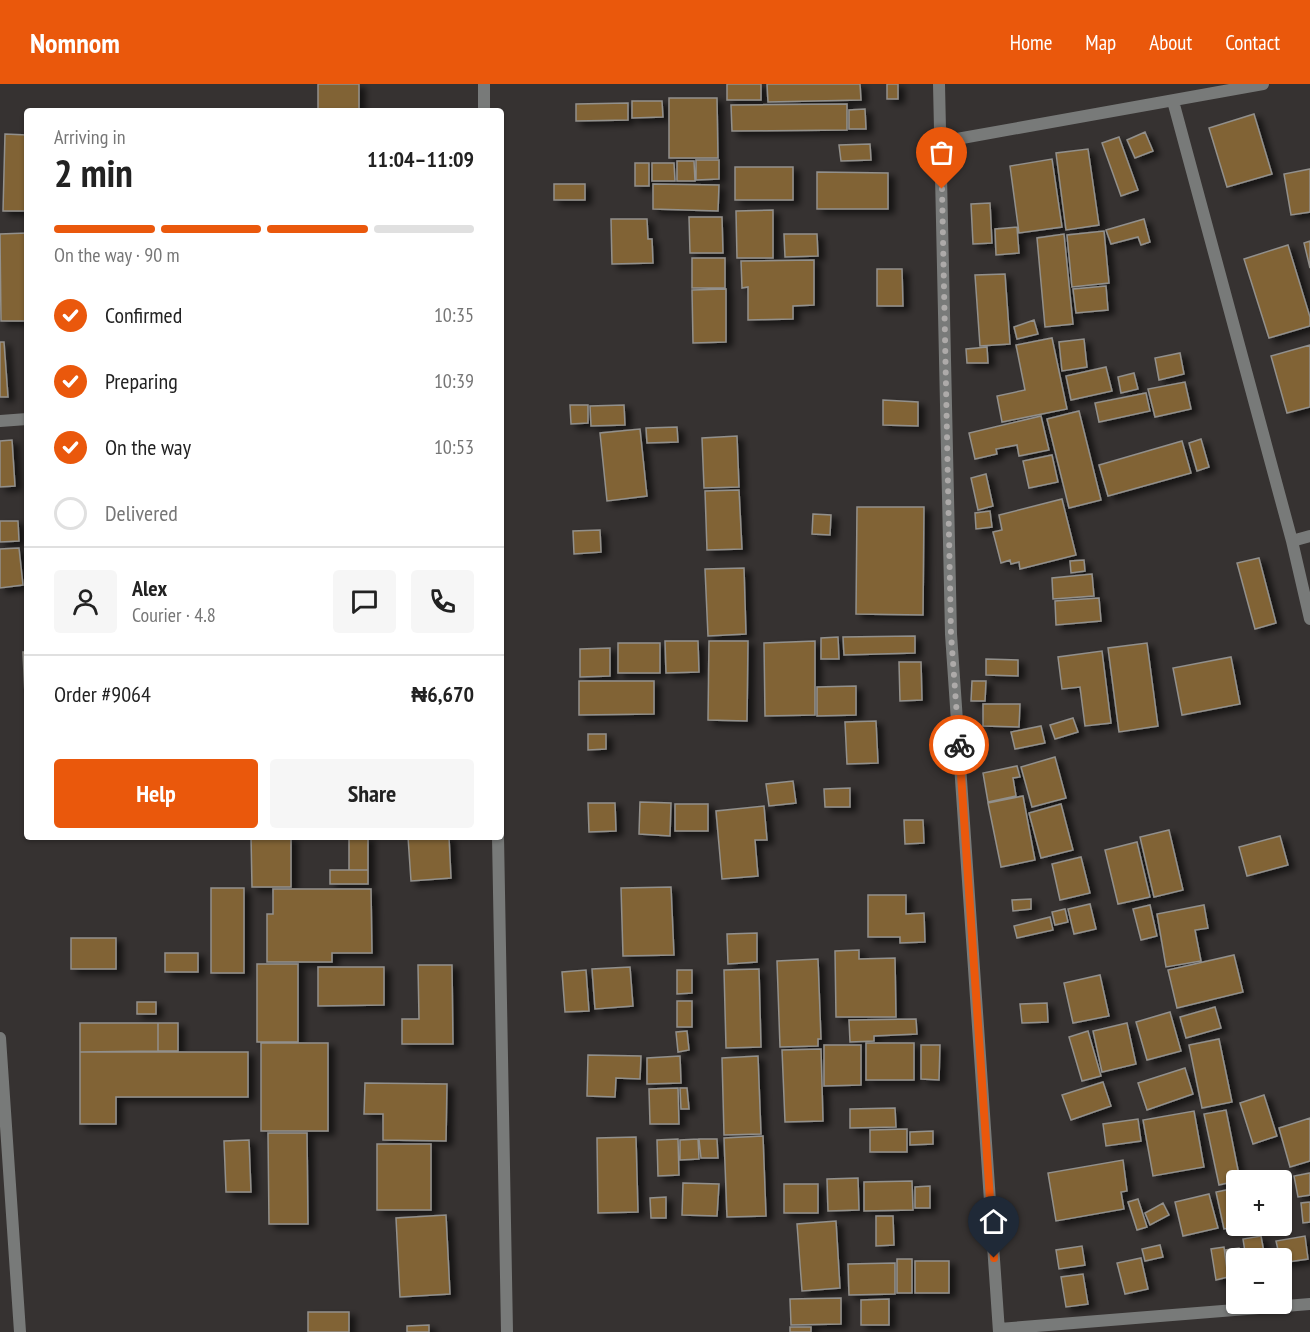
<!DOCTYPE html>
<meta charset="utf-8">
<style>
:root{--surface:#fff;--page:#f6f6f6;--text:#222;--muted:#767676;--line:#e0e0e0;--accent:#ea580c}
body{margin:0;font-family:"PT Sans Narrow",sans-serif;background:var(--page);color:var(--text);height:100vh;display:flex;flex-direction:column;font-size:22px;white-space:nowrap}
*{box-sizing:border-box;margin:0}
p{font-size:20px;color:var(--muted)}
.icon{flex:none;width:33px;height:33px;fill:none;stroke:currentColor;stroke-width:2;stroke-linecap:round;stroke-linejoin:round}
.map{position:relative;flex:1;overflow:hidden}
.side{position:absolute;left:24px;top:24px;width:480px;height:732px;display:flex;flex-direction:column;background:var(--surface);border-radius:6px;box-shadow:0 2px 4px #0004}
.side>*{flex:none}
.buttons{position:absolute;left:1226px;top:1086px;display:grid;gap:12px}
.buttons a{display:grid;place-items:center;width:66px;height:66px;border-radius:6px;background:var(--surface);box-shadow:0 2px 4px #0004;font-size:30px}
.pin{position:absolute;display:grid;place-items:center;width:51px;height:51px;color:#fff;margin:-62px -26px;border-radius:50% 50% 50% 0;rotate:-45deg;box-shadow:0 0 6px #0007}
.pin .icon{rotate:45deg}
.courier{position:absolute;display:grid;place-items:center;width:60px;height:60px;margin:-30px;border:4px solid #ea580c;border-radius:50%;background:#fff;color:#222;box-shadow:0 2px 8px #0007}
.head em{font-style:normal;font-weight:600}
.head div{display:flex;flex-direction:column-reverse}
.head{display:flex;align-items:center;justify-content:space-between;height:102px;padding:0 30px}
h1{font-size:39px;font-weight:600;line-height:45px}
.bar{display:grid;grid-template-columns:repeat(4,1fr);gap:9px 6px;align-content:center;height:72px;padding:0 30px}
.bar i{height:8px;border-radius:4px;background:var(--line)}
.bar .active{background:var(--accent)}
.bar p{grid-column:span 4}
.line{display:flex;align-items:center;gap:15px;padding:0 30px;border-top:2px solid var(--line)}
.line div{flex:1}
.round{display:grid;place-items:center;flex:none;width:63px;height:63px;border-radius:6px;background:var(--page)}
ol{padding:0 30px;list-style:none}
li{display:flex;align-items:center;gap:18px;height:66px}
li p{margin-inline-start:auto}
li .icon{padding:6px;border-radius:50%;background:var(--accent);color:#fff;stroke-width:4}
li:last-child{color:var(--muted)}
li i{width:33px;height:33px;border:3px solid var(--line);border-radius:50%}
.cta{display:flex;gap:12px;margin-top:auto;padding:12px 30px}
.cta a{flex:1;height:69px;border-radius:6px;background:var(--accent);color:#fff;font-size:24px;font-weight:600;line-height:69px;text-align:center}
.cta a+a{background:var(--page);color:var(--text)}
header{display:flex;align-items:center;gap:36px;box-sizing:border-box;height:84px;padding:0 30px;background:var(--accent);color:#fff}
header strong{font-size:28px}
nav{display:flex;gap:33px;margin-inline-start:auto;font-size:21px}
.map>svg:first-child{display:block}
.building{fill:#816335;stroke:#92908c;stroke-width:1.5;filter:url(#shadow)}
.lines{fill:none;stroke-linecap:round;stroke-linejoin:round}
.street{stroke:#787a79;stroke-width:12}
.done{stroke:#adaaa9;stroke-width:6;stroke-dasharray:0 10.8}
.route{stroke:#ea580c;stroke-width:8}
</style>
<header>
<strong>Nomnom</strong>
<nav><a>Home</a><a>Map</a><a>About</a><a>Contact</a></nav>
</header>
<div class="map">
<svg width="1310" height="1248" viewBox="0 0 1310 1248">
<defs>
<filter id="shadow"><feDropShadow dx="6" dy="4" stdDeviation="3" flood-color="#0009"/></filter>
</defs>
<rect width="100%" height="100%" fill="#363231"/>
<path class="building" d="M318 0H359V27H318Z
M727 0H761V16H727Z
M767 0H860L861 16 768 18Z
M887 0H898V15H887Z
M669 14H717L718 74H669Z
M632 17H662L663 33 632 34Z
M628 19V36L576 37V20Z
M847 20V46L732 47 731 21Z
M865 25 866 45H849V26Z
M1254 30 1272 90 1227 103 1209 44Z
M1145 48 1153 67 1135 74 1127 56Z
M5 50 27 51V127H3Z
M1119 53 1138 106 1121 112 1102 59Z
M870 60 871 76 841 77 839 61Z
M1088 65 1099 141 1066 146 1056 69Z
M1052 75 1062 143 1019 149 1010 82Z
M696 76H719V95L696 96Z
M677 77H694L695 97H677Z
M635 79H649V102H635Z
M652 79H674L675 97H652Z
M735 83H793V116H735Z
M1310 85V128L1291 131 1284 90Z
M817 88 888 89V125H817Z
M554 100H585V116H554Z
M653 100 719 101 718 127 653 125Z
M990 119 992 159 973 160 971 120Z
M773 126V174H737L736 127Z
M689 133H722L723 169H690Z
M611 135H647L648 155H652L653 179 612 180Z
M1144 135 1150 158 1141 161 1138 153 1111 160 1106 146Z
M1017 143 1019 169 996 171 995 145Z
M1104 147 1109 199 1072 203 1067 151Z
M27 149V237H1L0 150Z
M784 150H817L818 172 785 173Z
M1064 150 1073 240 1045 243 1037 154Z
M1310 157V184L1304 159Z
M1288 161 1310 233V242L1269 254 1244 175Z
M692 174H725V204H692Z
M814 176V221L793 222V235L748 236V203L742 204 741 177Z
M877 185H902L903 222H877Z
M1005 190 1010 260 980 262 975 191Z
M1106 202 1108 226 1076 229 1073 205Z
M726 205V258L693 259 692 206Z
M1034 236 1038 250 1017 255 1014 243Z
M1052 254 1067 325 1002 338 997 312 1025 306 1016 261Z
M1084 255 1087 283 1062 287 1059 258Z
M0 258H4L8 313H0Z
M1310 261V323L1287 329 1271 272Z
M987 263 988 279H967L966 265Z
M1180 269 1184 290 1159 296 1155 274Z
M1106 283 1112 307 1071 316 1066 292Z
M1134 289 1138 305 1121 309 1118 293Z
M1185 298 1191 325 1155 333 1148 305Z
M1146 309 1150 327 1099 338 1095 319Z
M883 316 918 318V342L883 341Z
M570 321H588V339L571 340Z
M624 321 625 341 591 342 590 322Z
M1079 327 1101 416 1069 424 1047 335Z
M1041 332 1049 366 1019 372 1017 361 996 365 997 370 975 375 969 349Z
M677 343 678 358 647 359 646 344Z
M640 345 647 412 607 417 600 349Z
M737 352 739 403 704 404 702 354Z
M1201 355 1209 383 1197 387 1189 359Z
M12 356 15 402 0 403V357Z
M1182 357 1191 389 1108 412 1099 381Z
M1052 371 1058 398 1029 404 1023 377Z
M986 390 993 422 978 426 971 394Z
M739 406 742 465 707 466 705 407Z
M1062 415 1076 471 1020 485 1019 478 1011 480 1010 476 1001 479 993 448 1002 446 999 431Z
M857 423H924L923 531 856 530Z
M990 427 992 443 976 445 975 429Z
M813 430 831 431 830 451 812 450Z
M0 437H18L19 457 0 458Z
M600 446 601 468 574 470 573 447Z
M19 464 23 501 0 504V465Z
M1259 474 1276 539 1255 545 1237 479Z
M1084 476 1085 487 1071 489 1070 477Z
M744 484 746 550 708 552 705 485Z
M1092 490 1094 512 1053 515 1052 494Z
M1099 514 1101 537 1056 541 1055 517Z
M915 552V569L844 571 843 553Z
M838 553 839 575H821V554Z
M665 557H698L699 588 666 589Z
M709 557H748L747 637 708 636Z
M815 557V631L765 632 764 559Z
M618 559H660V589H618Z
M1147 559 1158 642 1119 648 1108 564Z
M610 564V592L580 593V565Z
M1102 567 1111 639 1085 642 1080 603 1062 605 1058 573Z
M23 568H27V610L25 611Z
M1231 573 1240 620 1182 631 1173 584Z
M986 575 1018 576V592L986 591Z
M899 578H921L922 616 900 617Z
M579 597H654V630L579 631Z
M972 597H986L985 617H971Z
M856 602V631L817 632V603Z
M983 620H1020L1019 643 983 642Z
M1073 634 1078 648 1055 655 1050 641Z
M876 637 878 679 847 680 845 638Z
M1041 642 1045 659 1015 665 1011 648Z
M588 650H606V665L588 666Z
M1055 673 1066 714 1032 723 1021 683Z
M1017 682 1020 693 1013 694 1016 712 988 718 983 689Z
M793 697 796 719 769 722 766 700Z
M850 704V723H825L824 705Z
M1023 712 1035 776 1001 783 988 719Z
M640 718 671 719 670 752 639 750Z
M588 719H615L616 747 589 748Z
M675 720H708V747H675Z
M1061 720 1073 766 1041 774 1029 729Z
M764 722 767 756H755L758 792 722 795 716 727Z
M904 736H923L924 759 905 760Z
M1169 746 1183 806 1154 813 1140 753Z
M1280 752 1288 781 1247 792 1239 763Z
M251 753H291V803H252Z
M349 753H368V786H349Z
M408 753H449L451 794 411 797Z
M1137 758 1150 813 1118 820 1105 766Z
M1081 773 1090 809 1060 816 1052 780Z
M330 786H368V800H330Z
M671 803 674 871 623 872 621 804Z
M211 804H244V889H211Z
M273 805H371L372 869H332V878H267V830H273Z
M868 811H906V830L924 829 925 858 900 859V853H868Z
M1031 815V825L1013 827 1012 816Z
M1090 820 1096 845 1074 850 1068 825Z
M1150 821 1157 852 1141 856 1133 825Z
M1204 821 1208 844 1195 846 1201 877 1166 883 1157 830Z
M1065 825 1068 838 1055 841 1052 828Z
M1050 833 1053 846 1017 854 1014 842Z
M757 849V878L728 880 727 850Z
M71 854H116V885H71Z
M859 866V875L895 874 896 933H836L835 867Z
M165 869H198V888H165Z
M1234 871 1243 908 1177 924 1168 886Z
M818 875 821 955H818V962L780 963 777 877Z
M257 880H298V958H257Z
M418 881H452L453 960H402V935H419Z
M318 883H384V921L318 922Z
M630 883 633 922 595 925 592 885Z
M759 885 761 963 726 964 724 886Z
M586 886 589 927 565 928 562 888Z
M677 886H692V909L677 910Z
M1100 891 1109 932 1073 939 1064 899Z
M677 917H692V943H677Z
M137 918H156V930H137Z
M1047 919 1048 938 1022 939 1020 920Z
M1215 923 1221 944 1186 954 1180 933Z
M1170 928 1181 967 1147 976 1136 938Z
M916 935 917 950 874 952V957L850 958 849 936Z
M80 939H158V967L80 968Z
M158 939H178V967H158Z
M1127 939 1136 980 1102 988 1093 947Z
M687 947 689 966 678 968 676 948Z
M1088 947 1101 992 1082 997 1069 953Z
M1219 955 1232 1018 1202 1024 1189 961Z
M261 959H328V1047H261Z
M866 959H914V996H866Z
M824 961H861V1001L824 1002Z
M921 961H940L939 996 921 995Z
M821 965 823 1037 785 1038 782 966Z
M80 968H248V1013H116V1040H80Z
M588 971 641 972 640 995 616 994 615 1013 587 1012Z
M680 972 681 999 647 1000V974Z
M758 972 761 1050 724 1051 722 974Z
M1185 984 1193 1010 1147 1026 1138 999Z
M1103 998 1111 1022 1071 1036 1062 1011Z
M365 999 447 1000 446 1057 383 1056V1030H364Z
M678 1004 679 1040H650L649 1005Z
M680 1004H687L689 1025H681Z
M1264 1011 1277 1052 1253 1060 1240 1019Z
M895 1024 896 1043 850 1044V1025Z
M1226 1026 1240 1096 1219 1101 1204 1030Z
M1194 1027 1204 1083 1153 1092 1143 1036Z
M1310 1034V1077L1290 1083 1279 1044Z
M1138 1035 1141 1057 1106 1062 1103 1040Z
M907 1045V1068H870V1046Z
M933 1047V1060L910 1061V1048Z
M268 1049H307L308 1140H269Z
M763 1052 766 1132 727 1133 724 1054Z
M636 1053 638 1128 598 1129 597 1054Z
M678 1055 679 1091 658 1092 657 1056Z
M698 1055 699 1075 680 1076V1056Z
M699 1055H717L718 1074H701Z
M249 1056 251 1108H226L224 1057Z
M377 1060H431V1126H377Z
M1123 1076 1127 1107 1121 1108 1124 1125 1056 1137 1048 1089Z
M1310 1089V1111L1298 1113 1294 1092Z
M858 1094 859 1126 828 1127 827 1095Z
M912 1097 913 1126 864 1127V1098Z
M683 1099 719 1100 717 1132 682 1131Z
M784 1100H818V1129H784Z
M930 1102V1124H915V1103Z
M1236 1104V1142H1240L1224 1145 1216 1108Z
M1209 1110 1218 1144 1183 1152 1175 1118Z
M666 1113V1134H651L650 1114Z
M1138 1115 1147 1143 1137 1146 1128 1118Z
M1310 1118V1138L1303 1139 1301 1119Z
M1163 1119 1169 1131 1150 1141 1145 1129Z
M446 1131 450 1210 400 1213 396 1134Z
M876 1132H893L894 1161 876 1162Z
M836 1137 840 1204 802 1207 797 1140Z
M1261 1152 1265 1174H1246L1243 1155Z
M1305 1152 1308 1175 1281 1179 1276 1157Z
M1160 1161 1163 1173 1145 1177 1142 1165Z
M1082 1162 1085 1181 1059 1185 1056 1166Z
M1224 1163 1228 1193 1216 1196 1211 1165Z
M1239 1164 1241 1174H1236V1195L1231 1196 1226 1166Z
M1141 1174 1148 1205 1125 1210 1117 1179Z
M897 1175H912V1209H897Z
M915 1177H949V1209H915Z
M895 1179V1210L849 1211 848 1180Z
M1083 1190 1088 1220 1066 1223 1061 1193Z
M841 1214V1240L791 1241 790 1215Z
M889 1215V1241H861V1216Z
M308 1228H349V1248H308Z
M429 1241V1248H407V1242Z
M790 1243H811V1248H790Z"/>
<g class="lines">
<path class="street" d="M484 0V27
M939 0 951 550 999 1248
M1173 17 1292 457 1310 535
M940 58 1263 0
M0 337 27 335
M1292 457 1310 452
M498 753 507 1248
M0 954 20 1248
M999 1245 1310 1220"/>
</g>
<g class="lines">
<path class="done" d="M942 105 951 550 959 661"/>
<path class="route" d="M959 661 994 1174"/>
</g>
</svg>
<div class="buttons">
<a>+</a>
<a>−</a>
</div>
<div class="pin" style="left:942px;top:105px;background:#ea580c"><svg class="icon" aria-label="bag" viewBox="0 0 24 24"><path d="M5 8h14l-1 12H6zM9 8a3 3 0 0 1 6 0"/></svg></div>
<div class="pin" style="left:994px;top:1174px;background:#1f2937"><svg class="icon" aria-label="home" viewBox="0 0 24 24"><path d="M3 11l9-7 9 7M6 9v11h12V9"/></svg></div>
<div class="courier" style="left:959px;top:661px"><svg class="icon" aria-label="bike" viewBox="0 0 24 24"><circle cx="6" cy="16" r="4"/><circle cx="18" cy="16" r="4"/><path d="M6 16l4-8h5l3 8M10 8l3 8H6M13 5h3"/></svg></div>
<section class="side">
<div class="head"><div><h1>2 min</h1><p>Arriving in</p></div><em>11:04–11:09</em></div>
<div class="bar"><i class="active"></i><i class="active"></i><i class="active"></i><i></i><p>On the way · 90 m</p></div>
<ol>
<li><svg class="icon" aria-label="check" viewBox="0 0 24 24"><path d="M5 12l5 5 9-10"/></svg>Confirmed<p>10:35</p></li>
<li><svg class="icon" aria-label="check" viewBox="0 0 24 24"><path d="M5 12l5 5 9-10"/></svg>Preparing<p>10:39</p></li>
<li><svg class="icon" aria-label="check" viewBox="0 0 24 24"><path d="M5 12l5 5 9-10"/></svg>On the way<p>10:53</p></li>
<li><i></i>Delivered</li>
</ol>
<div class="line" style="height:108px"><a class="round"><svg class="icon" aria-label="person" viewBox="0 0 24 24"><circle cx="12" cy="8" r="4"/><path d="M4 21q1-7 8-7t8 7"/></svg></a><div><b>Alex</b><p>Courier · 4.8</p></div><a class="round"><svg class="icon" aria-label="chat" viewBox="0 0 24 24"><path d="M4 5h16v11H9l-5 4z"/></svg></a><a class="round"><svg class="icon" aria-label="phone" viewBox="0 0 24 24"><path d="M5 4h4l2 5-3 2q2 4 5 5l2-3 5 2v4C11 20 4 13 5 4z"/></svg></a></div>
<div class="line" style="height:78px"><div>Order #9064</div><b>₦6,670</b></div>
<div class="cta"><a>Help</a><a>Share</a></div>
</section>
</div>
